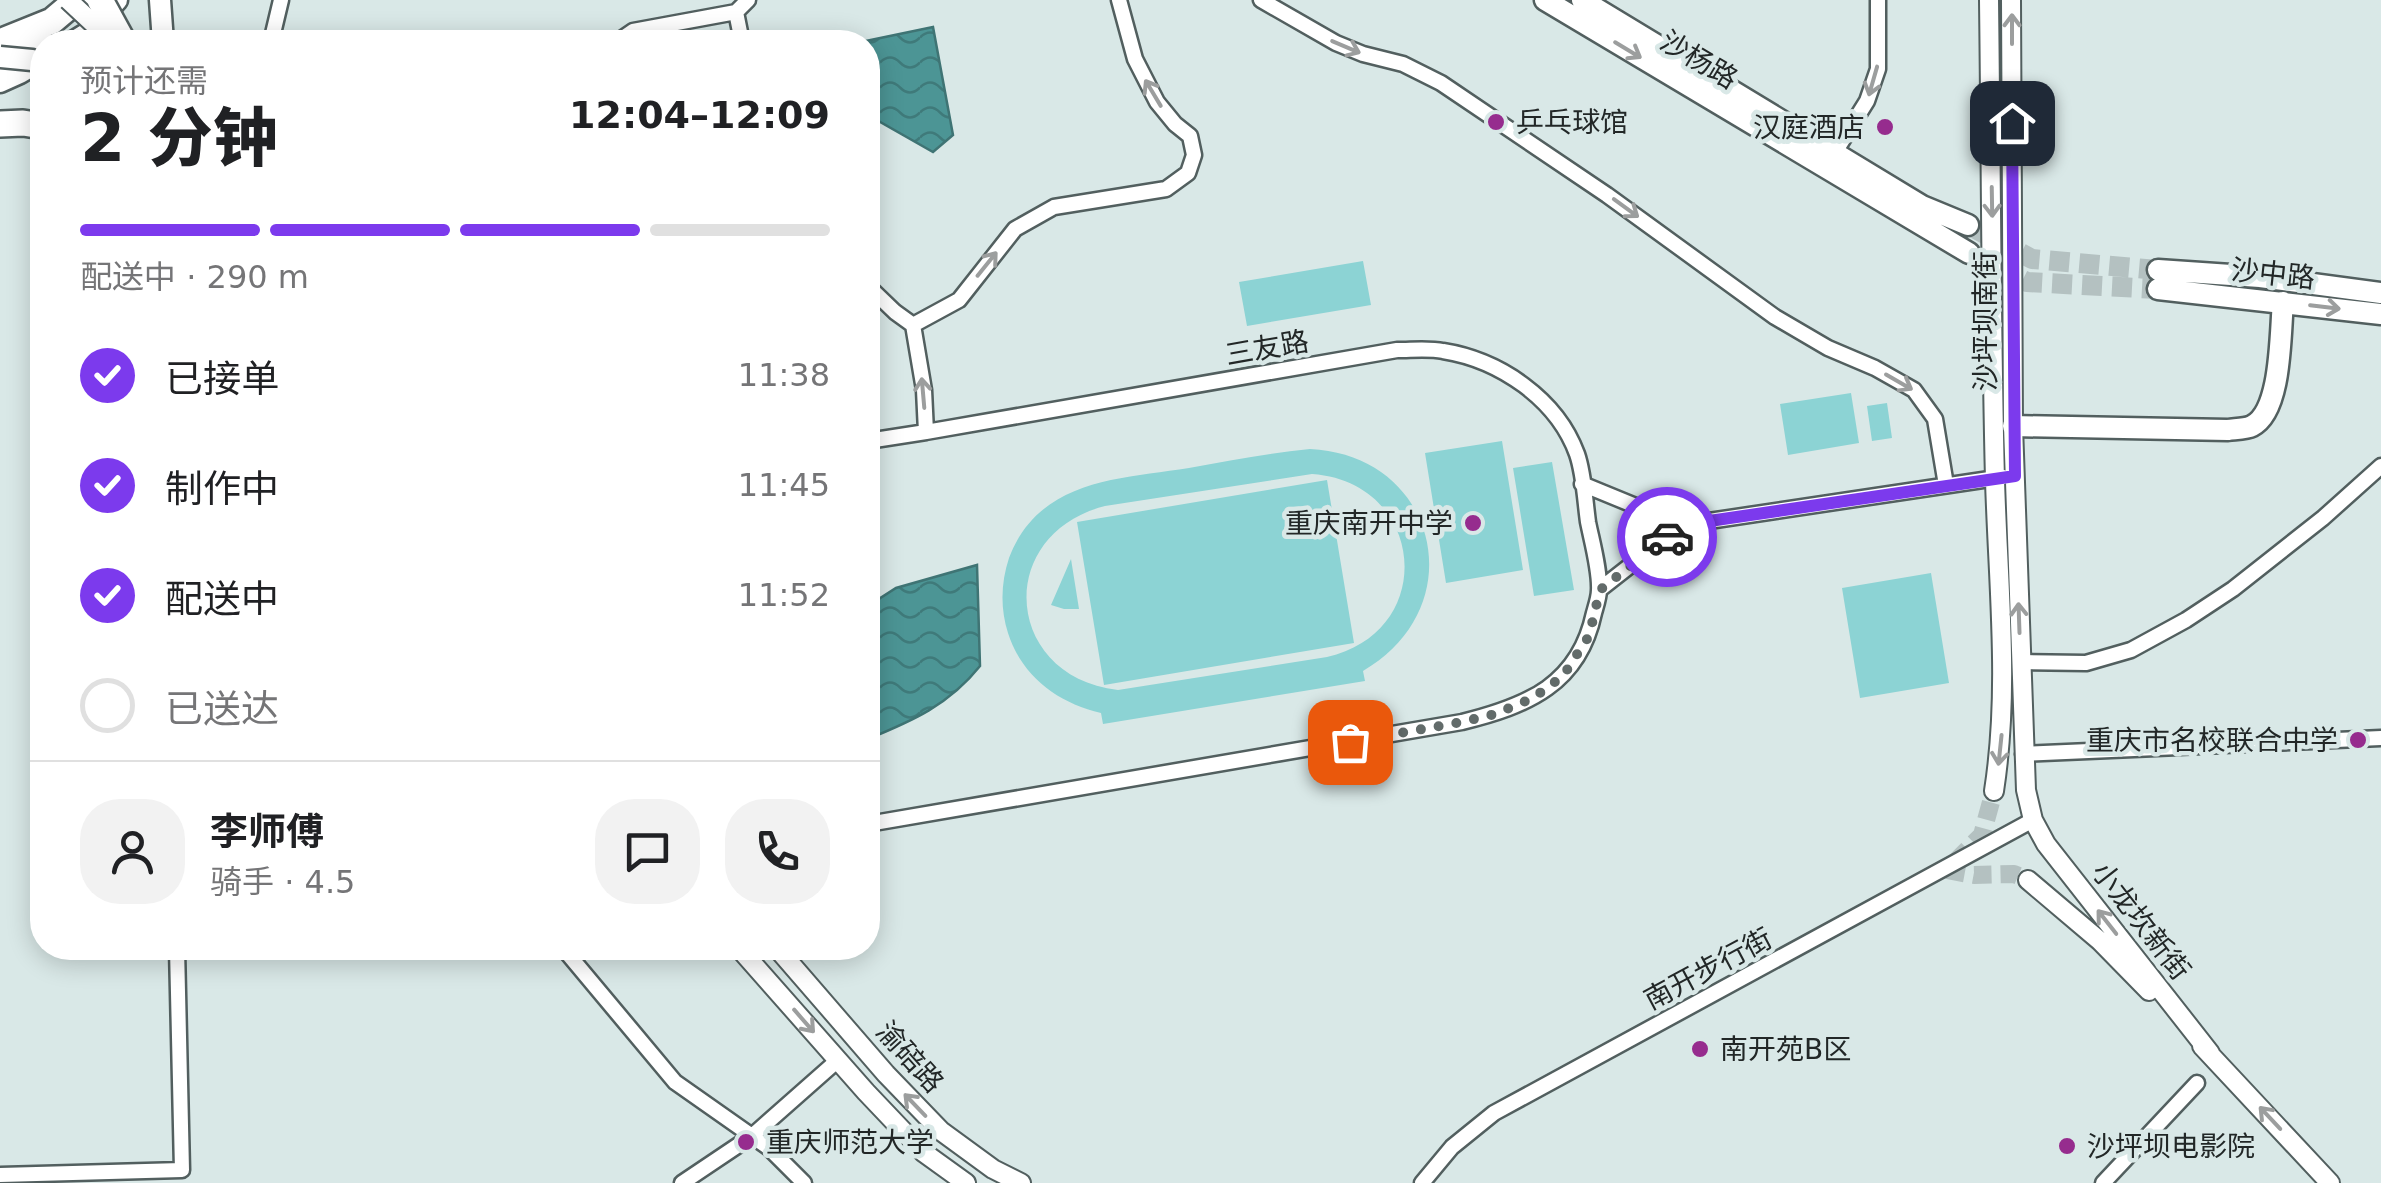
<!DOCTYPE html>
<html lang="zh">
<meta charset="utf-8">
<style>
:root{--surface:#fff;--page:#f2f2f2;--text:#202124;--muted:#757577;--line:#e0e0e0;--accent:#7c3aed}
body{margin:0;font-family:"DejaVu Sans","Noto Sans SC",sans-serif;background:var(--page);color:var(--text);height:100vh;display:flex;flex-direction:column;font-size:38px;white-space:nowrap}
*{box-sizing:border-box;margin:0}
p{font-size:32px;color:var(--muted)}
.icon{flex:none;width:55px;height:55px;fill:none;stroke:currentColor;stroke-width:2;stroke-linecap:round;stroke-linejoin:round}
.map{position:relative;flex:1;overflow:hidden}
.sheet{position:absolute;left:30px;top:30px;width:850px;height:930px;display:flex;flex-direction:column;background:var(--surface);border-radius:40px;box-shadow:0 5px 25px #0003}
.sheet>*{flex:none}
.pin{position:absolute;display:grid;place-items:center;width:85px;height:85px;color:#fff;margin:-42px;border-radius:20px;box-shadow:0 5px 15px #0006}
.courier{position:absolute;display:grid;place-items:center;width:100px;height:100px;margin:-50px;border:8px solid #7c3aed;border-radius:50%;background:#fff;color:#222;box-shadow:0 2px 12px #0007}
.head em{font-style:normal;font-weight:800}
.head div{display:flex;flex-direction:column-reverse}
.head{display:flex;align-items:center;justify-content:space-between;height:170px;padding:0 50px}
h1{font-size:65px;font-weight:800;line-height:75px}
.bar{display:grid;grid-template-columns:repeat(4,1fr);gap:15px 10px;align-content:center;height:120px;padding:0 50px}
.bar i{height:12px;border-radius:8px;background:var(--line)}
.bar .on{background:var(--accent)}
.bar p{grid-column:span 4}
.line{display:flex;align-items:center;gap:25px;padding:0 50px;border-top:2px solid var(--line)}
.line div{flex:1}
.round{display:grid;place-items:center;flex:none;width:105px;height:105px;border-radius:40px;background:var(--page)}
ol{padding:0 50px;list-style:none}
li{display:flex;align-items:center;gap:30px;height:110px}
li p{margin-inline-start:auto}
li .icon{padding:10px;border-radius:50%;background:var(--accent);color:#fff;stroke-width:4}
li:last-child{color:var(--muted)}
li i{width:55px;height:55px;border:5px solid var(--line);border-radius:50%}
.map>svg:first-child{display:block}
.garden{fill:#8cd3d4;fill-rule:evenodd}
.water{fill:url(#water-waves);stroke:#3f7474;stroke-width:2.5}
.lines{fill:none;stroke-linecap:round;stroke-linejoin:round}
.secondary-tunnel{stroke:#b4c1c1;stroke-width:18;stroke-dasharray:18 9;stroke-linecap:butt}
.primary-tunnel{stroke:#b4c1c1;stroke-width:20;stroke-dasharray:20 10;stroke-linecap:butt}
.street-casing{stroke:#525f5f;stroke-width:19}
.secondary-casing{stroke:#525f5f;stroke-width:22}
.primary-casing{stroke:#525f5f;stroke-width:25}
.highway-casing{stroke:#525f5f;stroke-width:30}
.street{stroke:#fff;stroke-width:14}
.secondary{stroke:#fff;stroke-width:18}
.primary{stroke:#fff;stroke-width:20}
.highway{stroke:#fff;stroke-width:25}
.secondary-bridge-casing{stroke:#525f5f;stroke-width:22;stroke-linecap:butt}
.primary-bridge-casing{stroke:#525f5f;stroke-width:25;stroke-linecap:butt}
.highway-bridge-casing{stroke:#525f5f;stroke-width:30;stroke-linecap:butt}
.secondary-bridge{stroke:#fff;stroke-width:18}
.primary-bridge{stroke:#fff;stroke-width:20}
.highway-bridge{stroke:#fff;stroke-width:25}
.oneway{stroke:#9c9e9e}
.done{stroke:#626b6a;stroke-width:10;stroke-dasharray:0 18}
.route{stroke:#7c3aed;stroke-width:12}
.poi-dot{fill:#962c8e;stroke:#d9e8e7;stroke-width:4}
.labels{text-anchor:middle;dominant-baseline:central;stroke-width:9;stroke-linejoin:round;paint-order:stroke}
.street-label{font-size:28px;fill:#222727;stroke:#d9e8e7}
.poi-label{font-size:28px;fill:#222727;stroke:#d9e8e7;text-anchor:start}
</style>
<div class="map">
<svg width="2381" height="1183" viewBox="0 0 2381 1183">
<defs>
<pattern id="water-waves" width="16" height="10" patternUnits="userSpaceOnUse" patternTransform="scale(2.5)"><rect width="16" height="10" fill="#4c9595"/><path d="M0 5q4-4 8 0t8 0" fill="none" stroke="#3f7a7a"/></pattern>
</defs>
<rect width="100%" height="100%" fill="#d9e8e7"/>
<path class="garden" d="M1363 261 1371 305 1247 326 1239 282Z
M1851 393 1859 443 1788 455 1780 404Z
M1887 403 1892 438 1872 441 1867 406Z
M1502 441 1523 570 1446 583 1425 453Z
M1310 449C1438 455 1474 607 1363 671L1365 681 1103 724 1101 713C1058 703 1022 677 1008 633 1000 608 1001 582 1009 558 1039 479 1119 479 1189 468 1229 461 1269 453 1310 449ZM1312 474C1426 482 1439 632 1327 657L1118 690C1004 677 993 535 1105 506Z
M1552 462 1574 590 1534 596 1513 468Z
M1327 480 1354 643 1104 685 1077 522Z
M1071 559 1079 609H1064L1051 605Z
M1931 573 1949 683 1860 698 1842 588Z"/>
<path class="water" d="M933 27 953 135 933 152 868 115V42H861Z
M977 565 980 666C949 705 912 721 868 739V606L896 588Z"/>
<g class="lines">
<path class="secondary-tunnel" d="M1955 862 1982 835 1994 791
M1947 870 1974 875 2014 874 2028 880"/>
<path class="primary-tunnel" d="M1968 225 2032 259 2158 270
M1969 253 2027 282 2158 289"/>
<g class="street-casing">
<path id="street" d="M1261 0 1336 43 1363 54 1403 64 1441 83 1607 195 1775 317 1828 348 1875 368 1914 390 1935 419 1946 485
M736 12 748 0
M271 42 281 0
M617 42 633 31 736 12 742 42
M1832 157 1867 101 1878 69V0
M868 286 895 312 913 325 924 390 926 432 868 441
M913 325 959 300 1015 229 1054 207 1166 189 1188 173 1194 155 1190 136 1175 124 1157 102 1135 59 1119 0
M1582 484 1682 525
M1599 590 1682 525 2003 477
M2021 662 2086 663 2131 650 2186 620 2233 589 2323 518 2381 466
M2023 754 2381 738
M868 824 1462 722C1528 706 1579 684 1594 613 1596 606 1599 597 1599 590 1600 570 1592 542 1588 522 1585 500 1584 474 1577 454 1557 399 1500 360 1443 351 1429 348 1412 350 1397 350L926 432
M563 948 675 1082 769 1148 804 1183
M0 1175 182 1170 177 948
M682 1183 752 1136 838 1060
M1422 1183 1452 1147 1494 1113 2033 820
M2103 1183 2197 1083"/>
</g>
<g class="secondary-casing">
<path id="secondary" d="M1989 0C1991 160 1991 320 1995 480 1998 584 2010 688 1994 791
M2011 0 2013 426 2026 790 2033 820 2046 844 2210 1053
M2028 880 2100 941 2149 991
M739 948 866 1092 923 1152 966 1183
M777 948 886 1074 941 1131 993 1169 1021 1183
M2202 1046 2330 1183"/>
</g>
<g class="primary-casing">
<path id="primary" d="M160 0 163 42
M1545 0 1969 253
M1582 0 1922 206 1968 225
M73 42 86 34 117 0
M0 82 20 73 42 60
M2158 270 2260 277 2381 293
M2158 289 2381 314
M2013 426 2228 430C2235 429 2246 429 2252 426 2282 411 2280 333 2283 302"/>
</g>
<g class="highway-casing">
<path id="highway" d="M0 42 52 21 77 0
M5 63 25 55 42 44
M0 124 23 123 42 126"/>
</g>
<use href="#street" class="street"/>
<use href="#secondary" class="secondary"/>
<use href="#primary" class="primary"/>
<use href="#highway" class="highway"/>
<g class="secondary-bridge-casing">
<path id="secondary-bridge" d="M68 0 113 42"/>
</g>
<g class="primary-bridge-casing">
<path id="primary-bridge" d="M0 57 32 60 42 64"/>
</g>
<g class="highway-bridge-casing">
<path id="highway-bridge" d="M100 0 123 42"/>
</g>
<use href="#secondary-bridge" class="secondary-bridge"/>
<use href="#primary-bridge" class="primary-bridge"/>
<use href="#highway-bridge" class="highway-bridge"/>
</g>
<defs><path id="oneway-shaft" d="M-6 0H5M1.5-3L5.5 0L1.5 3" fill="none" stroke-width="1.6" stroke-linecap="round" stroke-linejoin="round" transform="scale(2.5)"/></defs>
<g class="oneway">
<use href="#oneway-shaft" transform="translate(2012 29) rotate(-90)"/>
<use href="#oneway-shaft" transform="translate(1346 47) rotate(23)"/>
<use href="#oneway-shaft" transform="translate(1628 50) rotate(31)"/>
<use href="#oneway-shaft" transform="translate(1873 81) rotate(106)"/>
<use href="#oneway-shaft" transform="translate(1153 93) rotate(-121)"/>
<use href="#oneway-shaft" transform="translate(1992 202) rotate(89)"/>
<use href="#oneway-shaft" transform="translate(1626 208) rotate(36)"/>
<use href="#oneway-shaft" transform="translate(987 264) rotate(-51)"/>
<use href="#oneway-shaft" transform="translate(2325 307) rotate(7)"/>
<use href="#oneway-shaft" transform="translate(1899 382) rotate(30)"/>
<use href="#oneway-shaft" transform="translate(923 393) rotate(-95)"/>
<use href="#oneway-shaft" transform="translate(2019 618) rotate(-92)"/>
<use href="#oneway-shaft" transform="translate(2000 750) rotate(96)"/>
<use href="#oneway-shaft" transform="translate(2107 922) rotate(-128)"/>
<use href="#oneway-shaft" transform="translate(804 1021) rotate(49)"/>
<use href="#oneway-shaft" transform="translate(915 1105) rotate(-134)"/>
<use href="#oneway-shaft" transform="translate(2270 1118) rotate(-133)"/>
</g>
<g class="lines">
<path class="done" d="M1350 742 1462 722 1495 714 1533 698 1563 676 1589 636 1600 590 1667 537"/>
<path class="route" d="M1667 537 1682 525 2015 476 2012 123"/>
</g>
<g class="poi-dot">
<circle cx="1496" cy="122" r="10"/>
<circle cx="1885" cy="127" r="10"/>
<circle cx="1473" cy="523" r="10"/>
<circle cx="2358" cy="740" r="10"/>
<circle cx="1700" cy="1049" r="10"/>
<circle cx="746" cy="1142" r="10"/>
<circle cx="2067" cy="1146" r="10"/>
</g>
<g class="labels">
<g class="street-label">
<text transform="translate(1699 60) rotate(31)">沙杨路</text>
<text transform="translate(2273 274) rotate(6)">沙中路</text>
<text transform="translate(1985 321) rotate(-90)">沙坪坝南街</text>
<text transform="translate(1267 348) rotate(-10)">三友路</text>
<text transform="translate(2141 921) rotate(52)">小龙坎新街</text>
<text transform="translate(1708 969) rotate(-28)">南开步行街</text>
<text transform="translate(910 1057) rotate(48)">渝碚路</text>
</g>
<g class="poi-label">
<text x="1516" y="122">乒乓球馆</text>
<text x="1865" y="127" text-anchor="end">汉庭酒店</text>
<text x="1453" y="523" text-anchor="end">重庆南开中学</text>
<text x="2338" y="740" text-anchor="end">重庆市名校联合中学</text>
<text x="1720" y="1049">南开苑B区</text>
<text x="766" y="1142">重庆师范大学</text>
<text x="2087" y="1146">沙坪坝电影院</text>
</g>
</g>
</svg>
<div class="pin" style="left:1350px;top:742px;background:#ea580c"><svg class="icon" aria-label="bag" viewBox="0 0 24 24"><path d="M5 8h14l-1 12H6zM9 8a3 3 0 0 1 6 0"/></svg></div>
<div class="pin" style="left:2012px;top:123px;background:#1f2937"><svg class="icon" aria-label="home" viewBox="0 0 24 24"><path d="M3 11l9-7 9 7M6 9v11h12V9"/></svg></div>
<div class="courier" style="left:1667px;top:537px"><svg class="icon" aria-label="car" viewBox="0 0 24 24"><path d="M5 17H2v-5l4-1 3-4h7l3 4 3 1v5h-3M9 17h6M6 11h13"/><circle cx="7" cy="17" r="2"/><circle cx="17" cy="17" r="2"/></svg></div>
<section class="sheet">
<div class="head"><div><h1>2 分钟</h1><p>预计还需</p></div><em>12:04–12:09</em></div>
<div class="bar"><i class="on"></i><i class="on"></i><i class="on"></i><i></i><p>配送中 · 290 m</p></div>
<ol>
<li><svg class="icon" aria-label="check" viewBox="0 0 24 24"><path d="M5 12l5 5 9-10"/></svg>已接单<p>11:38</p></li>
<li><svg class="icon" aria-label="check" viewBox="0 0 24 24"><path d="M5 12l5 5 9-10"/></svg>制作中<p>11:45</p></li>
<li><svg class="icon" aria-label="check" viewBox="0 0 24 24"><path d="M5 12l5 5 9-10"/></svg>配送中<p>11:52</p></li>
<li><i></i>已送达</li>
</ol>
<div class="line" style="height:180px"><a class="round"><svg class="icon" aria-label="person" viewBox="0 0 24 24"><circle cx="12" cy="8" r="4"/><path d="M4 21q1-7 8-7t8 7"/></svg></a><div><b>李师傅</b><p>骑手 · 4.5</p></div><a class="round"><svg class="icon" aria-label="chat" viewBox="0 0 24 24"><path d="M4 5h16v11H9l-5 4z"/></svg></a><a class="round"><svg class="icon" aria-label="phone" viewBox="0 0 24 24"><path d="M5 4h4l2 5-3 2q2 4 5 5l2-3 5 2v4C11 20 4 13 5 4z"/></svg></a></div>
</section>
</div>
